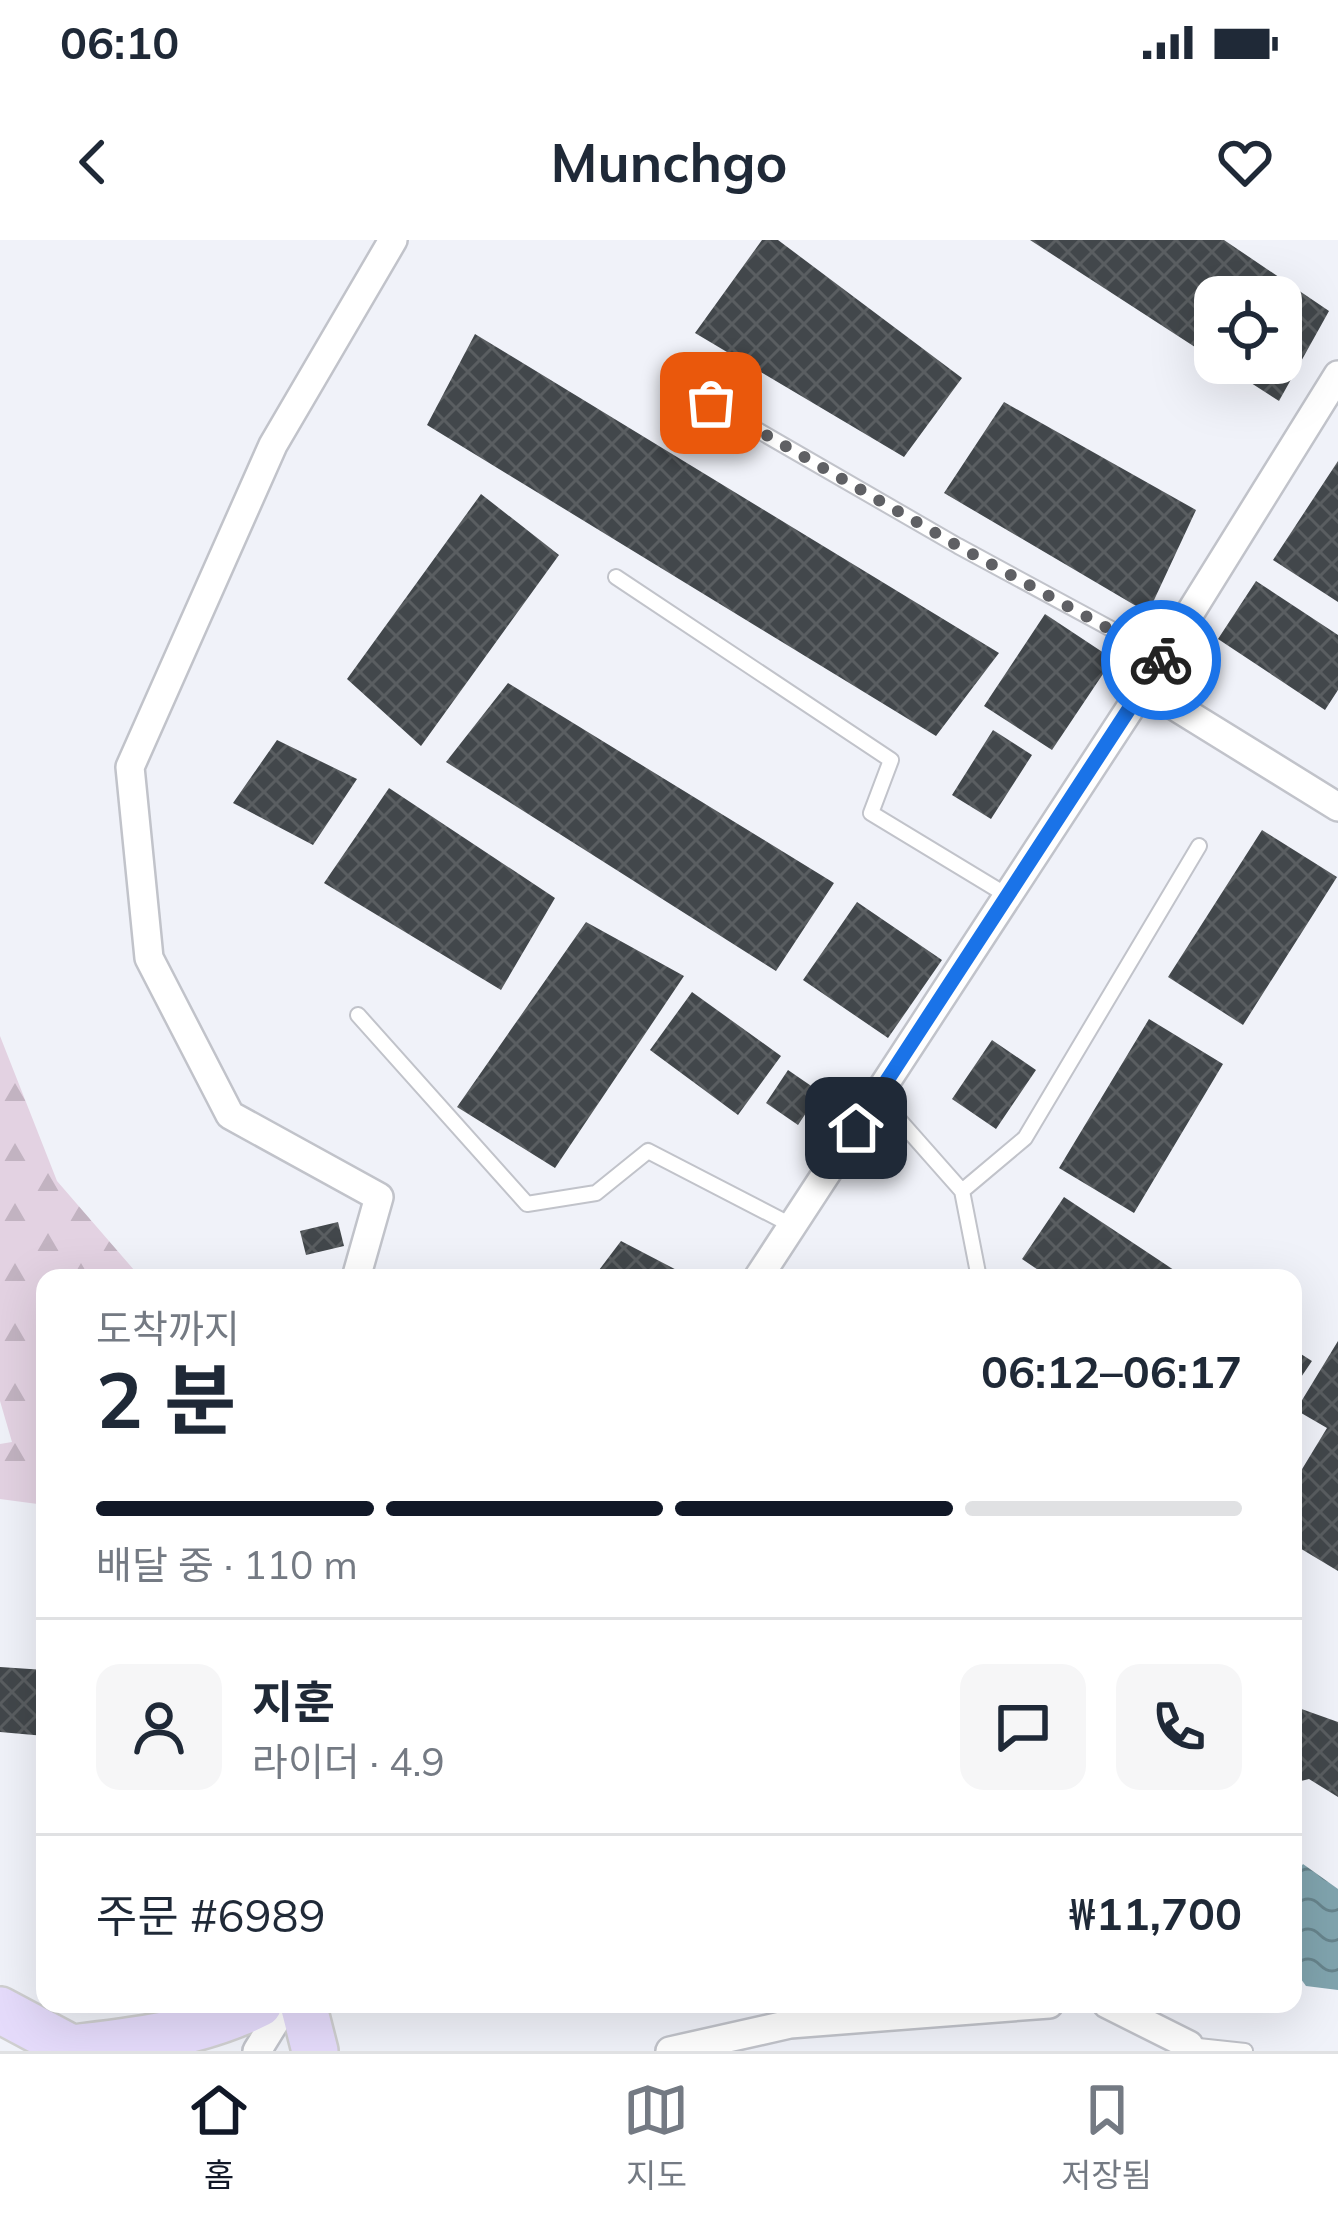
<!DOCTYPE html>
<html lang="ko">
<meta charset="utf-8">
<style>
:root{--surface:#fff;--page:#f6f6f7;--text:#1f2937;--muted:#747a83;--line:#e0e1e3;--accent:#111827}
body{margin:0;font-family:Mulish,"Noto Sans KR",sans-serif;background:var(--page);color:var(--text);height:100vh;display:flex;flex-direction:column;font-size:45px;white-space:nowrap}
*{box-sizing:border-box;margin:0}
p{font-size:39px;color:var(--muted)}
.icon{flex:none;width:66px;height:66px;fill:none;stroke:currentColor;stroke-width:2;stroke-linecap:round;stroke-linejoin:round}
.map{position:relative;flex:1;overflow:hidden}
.panel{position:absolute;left:36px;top:1029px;width:1266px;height:744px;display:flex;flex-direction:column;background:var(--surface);border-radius:24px;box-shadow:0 12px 48px #0002}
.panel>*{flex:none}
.controls{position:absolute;left:1194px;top:36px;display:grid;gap:24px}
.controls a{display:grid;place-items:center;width:108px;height:108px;border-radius:24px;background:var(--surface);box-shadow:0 12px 48px #0002;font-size:60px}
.pin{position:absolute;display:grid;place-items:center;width:102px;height:102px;color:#fff;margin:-51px;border-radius:24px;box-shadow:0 6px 18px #0006}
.courier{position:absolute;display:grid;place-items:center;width:120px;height:120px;margin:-60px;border:9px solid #1a73e8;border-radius:50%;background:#fff;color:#222;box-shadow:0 3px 15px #0007}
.overview em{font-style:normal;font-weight:700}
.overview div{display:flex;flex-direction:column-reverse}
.overview{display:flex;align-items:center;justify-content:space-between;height:204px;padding:0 60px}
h1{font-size:78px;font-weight:700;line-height:90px}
.bar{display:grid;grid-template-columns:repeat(4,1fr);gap:18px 12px;align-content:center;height:144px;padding:0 60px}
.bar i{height:15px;border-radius:9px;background:var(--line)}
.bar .selected{background:var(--accent)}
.bar p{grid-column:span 4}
.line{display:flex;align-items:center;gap:30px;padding:0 60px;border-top:3px solid var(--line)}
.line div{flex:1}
.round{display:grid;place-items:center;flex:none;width:126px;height:126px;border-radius:24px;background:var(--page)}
.status{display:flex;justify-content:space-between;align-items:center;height:84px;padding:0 60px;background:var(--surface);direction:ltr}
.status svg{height:33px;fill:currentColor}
header{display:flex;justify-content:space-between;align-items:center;height:156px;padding:0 60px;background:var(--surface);font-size:54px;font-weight:700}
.dock{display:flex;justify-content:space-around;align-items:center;height:168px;border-top:3px solid var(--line);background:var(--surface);font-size:33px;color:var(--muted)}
.dock a{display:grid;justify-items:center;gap:6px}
.dock .selected{color:var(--accent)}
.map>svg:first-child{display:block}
.forest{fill:url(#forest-firs)}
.water{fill:url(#water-waves)}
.building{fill:url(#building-cross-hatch)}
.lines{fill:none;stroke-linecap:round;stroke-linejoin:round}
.service-casing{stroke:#c1c3ca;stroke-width:18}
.minor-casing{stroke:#c1c3ca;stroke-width:32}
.primary-casing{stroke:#cfcfd0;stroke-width:50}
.service{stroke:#fff;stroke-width:14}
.minor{stroke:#fff;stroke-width:27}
.primary{stroke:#e5dbfb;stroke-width:45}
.done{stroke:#5f6064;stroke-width:12;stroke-dasharray:0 21.6}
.route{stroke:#1a73e8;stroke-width:15}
</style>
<div class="status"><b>06:10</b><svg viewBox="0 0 49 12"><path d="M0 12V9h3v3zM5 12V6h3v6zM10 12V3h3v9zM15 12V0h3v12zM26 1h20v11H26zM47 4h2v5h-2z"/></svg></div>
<header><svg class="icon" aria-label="back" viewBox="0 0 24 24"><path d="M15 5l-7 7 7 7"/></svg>Munchgo<svg class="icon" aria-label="heart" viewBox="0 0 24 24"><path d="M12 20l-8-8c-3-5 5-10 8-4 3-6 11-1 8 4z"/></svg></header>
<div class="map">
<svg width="1338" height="1811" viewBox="0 0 1338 1811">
<defs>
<pattern id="forest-firs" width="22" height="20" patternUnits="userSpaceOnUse" patternTransform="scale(3)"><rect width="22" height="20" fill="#e3d2e2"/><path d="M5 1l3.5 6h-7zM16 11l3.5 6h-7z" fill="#c2b3c1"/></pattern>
<pattern id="water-waves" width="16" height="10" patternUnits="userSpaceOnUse" patternTransform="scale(3)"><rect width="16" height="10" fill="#80a4ae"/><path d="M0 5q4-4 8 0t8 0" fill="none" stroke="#67848c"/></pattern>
<pattern id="building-cross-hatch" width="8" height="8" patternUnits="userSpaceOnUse" patternTransform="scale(3)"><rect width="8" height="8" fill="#42474b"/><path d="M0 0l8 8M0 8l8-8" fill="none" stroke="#5a5e61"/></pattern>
</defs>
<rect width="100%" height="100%" fill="#f0f2f9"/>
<path class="forest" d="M0 796 57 941 141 1038H45V1265L0 1259V1204L12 1202 0 1161Z"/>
<path class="water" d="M1303 1624 1338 1649V1750L1306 1746 1293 1728V1637Z"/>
<path class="building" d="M762 0H778L962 138 904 217 695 93Z
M1030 0H1224L1329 71 1279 161 1220 123H1281V57H1215V120Z
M475 94 999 413 936 496 427 185Z
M1004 162 1196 270 1148 373 944 253Z
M1338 221V362L1273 320Z
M481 254 559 315 421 506 347 439Z
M1256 341 1338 395V450L1325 470 1218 399Z
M1045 374 1113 419 1052 510 984 466Z
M508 443 834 643 776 731 446 522Z
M993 490 1032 515 991 579 952 555Z
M277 500 357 539 313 605 233 563Z
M389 548 555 658 501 750 324 643Z
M1262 590 1337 637 1243 785 1168 737Z
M857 662 942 720 888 798 803 740Z
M586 682 684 736 555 928 457 867Z
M692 752 781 816 738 875 650 810Z
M1149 779 1223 824 1134 973 1059 928Z
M992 800 1036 830 996 889 952 859Z
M788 830 820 852 798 885 766 863Z
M1064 957 1186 1038H1050L1022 1019Z
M338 982 344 1006 306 1015 300 991Z
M621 1001 692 1038H593Z
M1338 1101V1331L1293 1304V1244L1327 1188 1296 1170Z
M1293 1109 1312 1121 1293 1149Z
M0 1427 45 1430V1496L0 1492Z
M1293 1466 1338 1482V1557L1309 1539 1293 1543Z"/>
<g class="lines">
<g class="service-casing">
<path id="service" d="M669 139 958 306 1163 417
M616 337 891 520 871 573 1008 656
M358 775 527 964 596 953 648 911 793 986
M878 856 962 951 979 1038
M962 951 1025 898 1199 606
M1187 1809 1189 1805 1245 1811"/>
</g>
<g class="minor-casing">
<path id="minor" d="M1144 447 1338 567
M356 1038 379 957 230 875 149 718 130 527 273 205 393 0
M758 1038 1144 447 1338 135
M1107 1764 1189 1805
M257 1811 286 1764
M670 1811 790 1784 1049 1764"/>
</g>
<g class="primary-casing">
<path id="primary" d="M303 1764 315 1811
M0 1770 77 1811
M72 1808C138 1800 199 1794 259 1764"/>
</g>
<use href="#service" class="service"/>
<use href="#minor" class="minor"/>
<use href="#primary" class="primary"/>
</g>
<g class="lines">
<path class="done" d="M711 163 958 306 1162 418 1161 420"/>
<path class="route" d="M856 888 1161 420"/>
</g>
</svg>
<div class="controls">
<a><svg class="icon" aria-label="locate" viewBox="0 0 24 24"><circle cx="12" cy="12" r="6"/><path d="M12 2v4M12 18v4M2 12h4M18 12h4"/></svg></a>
</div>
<div class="pin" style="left:711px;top:163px;background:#ea580c"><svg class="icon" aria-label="bag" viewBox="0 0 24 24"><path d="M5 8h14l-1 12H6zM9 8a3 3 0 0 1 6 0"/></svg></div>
<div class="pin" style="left:856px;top:888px;background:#1f2937"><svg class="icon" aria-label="home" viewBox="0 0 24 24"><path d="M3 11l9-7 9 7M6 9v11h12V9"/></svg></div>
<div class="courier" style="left:1161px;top:420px"><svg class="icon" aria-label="bike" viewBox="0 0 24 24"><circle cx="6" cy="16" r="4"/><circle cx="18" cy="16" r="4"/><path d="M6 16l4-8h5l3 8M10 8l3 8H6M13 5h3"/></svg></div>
<section class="panel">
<div class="overview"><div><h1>2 분</h1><p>도착까지</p></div><em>06:12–06:17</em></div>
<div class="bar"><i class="selected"></i><i class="selected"></i><i class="selected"></i><i></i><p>배달 중 · 110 m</p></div>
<div class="line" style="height:216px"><a class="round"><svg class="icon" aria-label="person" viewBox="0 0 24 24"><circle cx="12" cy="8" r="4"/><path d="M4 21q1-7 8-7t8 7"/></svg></a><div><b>지훈</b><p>라이더 · 4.9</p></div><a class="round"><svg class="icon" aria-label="chat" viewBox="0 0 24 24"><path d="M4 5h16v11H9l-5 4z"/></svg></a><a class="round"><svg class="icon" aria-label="phone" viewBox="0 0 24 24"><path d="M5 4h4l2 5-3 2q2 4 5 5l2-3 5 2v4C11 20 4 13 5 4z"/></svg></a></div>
<div class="line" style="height:156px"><div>주문 #6989</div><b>₩11,700</b></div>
</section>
</div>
<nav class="dock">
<a class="selected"><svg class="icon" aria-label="home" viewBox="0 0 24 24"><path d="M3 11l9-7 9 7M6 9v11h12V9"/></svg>홈</a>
<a><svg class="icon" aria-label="map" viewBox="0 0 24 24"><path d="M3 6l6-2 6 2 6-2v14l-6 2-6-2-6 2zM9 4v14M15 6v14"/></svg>지도</a>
<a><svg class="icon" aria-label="saved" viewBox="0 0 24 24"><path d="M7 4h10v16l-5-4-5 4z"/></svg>저장됨</a>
</nav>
